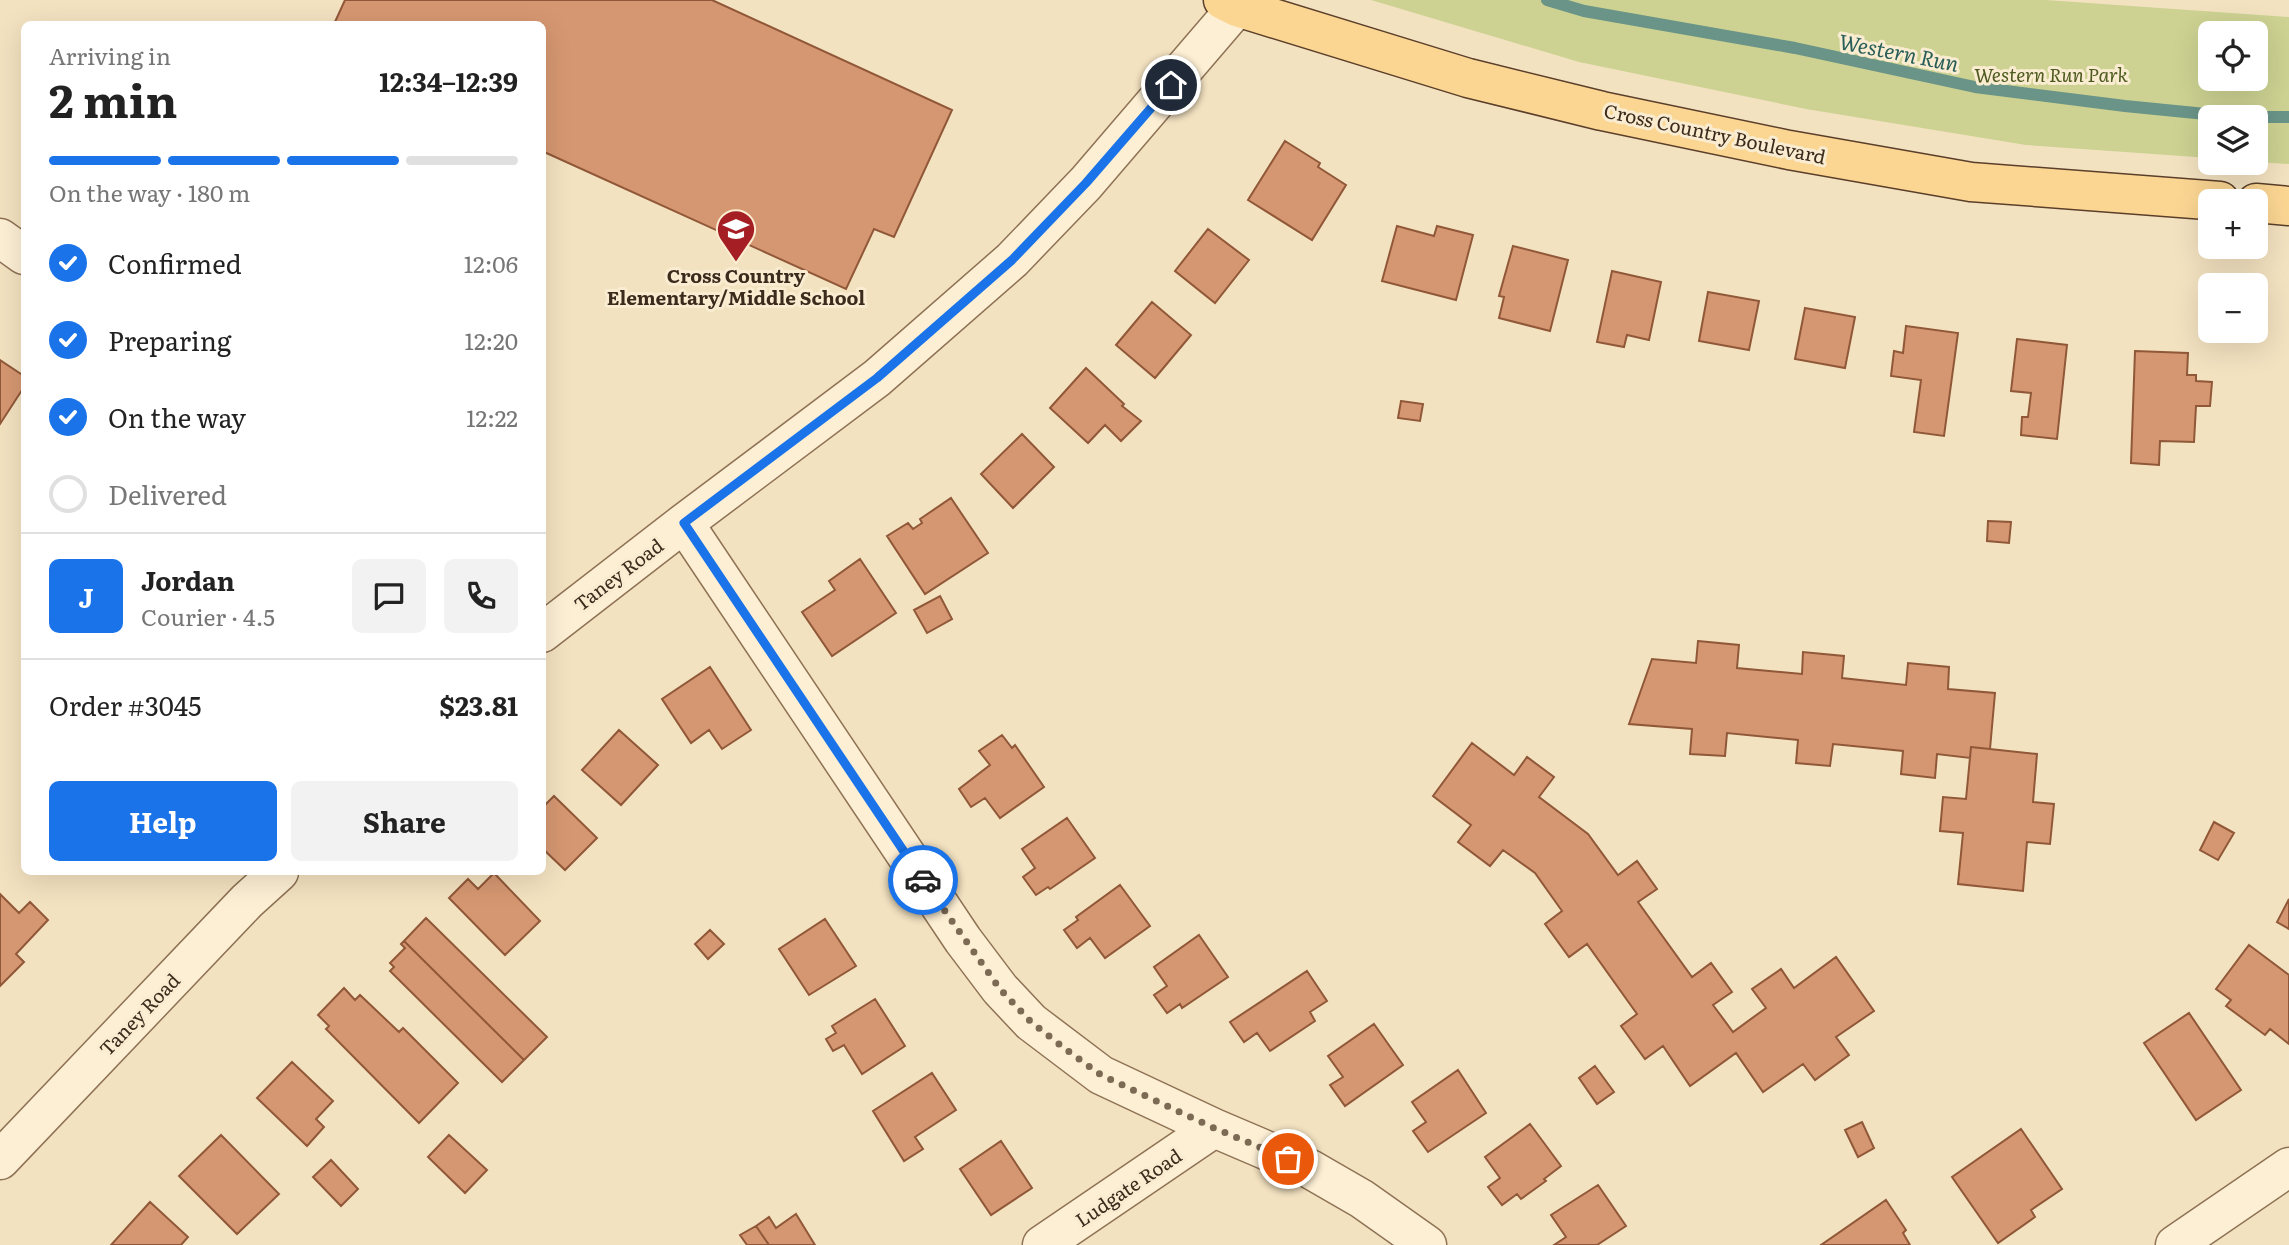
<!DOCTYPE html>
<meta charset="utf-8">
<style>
:root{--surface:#fff;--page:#f2f2f2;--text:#222;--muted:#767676;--line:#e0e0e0;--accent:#1a73e8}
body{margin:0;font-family:Literata,serif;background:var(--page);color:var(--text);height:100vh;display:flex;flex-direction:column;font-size:26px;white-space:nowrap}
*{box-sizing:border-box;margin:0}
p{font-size:23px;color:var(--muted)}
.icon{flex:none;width:38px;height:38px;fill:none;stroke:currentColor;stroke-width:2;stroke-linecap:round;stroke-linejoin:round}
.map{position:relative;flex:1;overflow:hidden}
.sheet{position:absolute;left:21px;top:21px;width:525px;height:854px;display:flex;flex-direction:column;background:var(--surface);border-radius:10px;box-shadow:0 7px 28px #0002}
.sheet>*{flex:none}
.tools{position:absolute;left:2198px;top:21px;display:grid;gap:14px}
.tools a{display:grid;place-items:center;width:70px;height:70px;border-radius:10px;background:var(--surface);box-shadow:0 7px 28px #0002;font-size:35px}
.pin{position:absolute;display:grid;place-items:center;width:60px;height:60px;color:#fff;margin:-30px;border:4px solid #fff;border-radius:50%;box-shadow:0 2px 7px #0007}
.courier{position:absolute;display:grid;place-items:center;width:70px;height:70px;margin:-35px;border:5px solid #1a73e8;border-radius:50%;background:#fff;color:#222;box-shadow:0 2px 9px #0007}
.overview em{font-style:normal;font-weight:700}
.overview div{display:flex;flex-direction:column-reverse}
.overview{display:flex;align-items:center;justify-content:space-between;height:119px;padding:0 28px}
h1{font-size:46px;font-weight:700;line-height:52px}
.bar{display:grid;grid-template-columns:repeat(4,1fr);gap:10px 7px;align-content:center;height:84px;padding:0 28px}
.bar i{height:9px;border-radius:5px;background:var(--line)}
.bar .active{background:var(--accent)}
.bar p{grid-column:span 4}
.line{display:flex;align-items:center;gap:18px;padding:0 28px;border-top:2px solid var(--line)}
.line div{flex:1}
.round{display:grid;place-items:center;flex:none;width:74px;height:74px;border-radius:10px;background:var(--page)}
ol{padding:0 28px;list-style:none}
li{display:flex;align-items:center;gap:21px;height:77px}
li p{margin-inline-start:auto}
li .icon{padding:7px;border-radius:50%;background:var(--accent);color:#fff;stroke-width:4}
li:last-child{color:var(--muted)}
li i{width:38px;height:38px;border:4px solid var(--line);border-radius:50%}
.button{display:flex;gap:14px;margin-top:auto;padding:14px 28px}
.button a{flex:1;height:80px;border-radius:10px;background:var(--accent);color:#fff;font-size:28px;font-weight:700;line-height:80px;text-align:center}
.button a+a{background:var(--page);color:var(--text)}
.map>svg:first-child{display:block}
.green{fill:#cdd292;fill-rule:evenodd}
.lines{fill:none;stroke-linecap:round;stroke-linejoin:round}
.stream{stroke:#699487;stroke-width:12}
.building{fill:#d59771;stroke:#905838;stroke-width:2}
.minor-casing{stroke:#8e7255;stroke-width:41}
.major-casing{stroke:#5b3f2a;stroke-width:41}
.minor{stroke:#fdefd4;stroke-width:38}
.major{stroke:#fbd693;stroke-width:38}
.done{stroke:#7c6a55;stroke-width:7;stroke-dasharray:0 12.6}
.route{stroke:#1a73e8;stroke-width:9}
.labels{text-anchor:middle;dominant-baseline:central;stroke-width:6;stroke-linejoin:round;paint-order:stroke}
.park-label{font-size:19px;font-style:italic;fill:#4e5b20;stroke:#f9ecd0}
.street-label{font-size:19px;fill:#3c2a1c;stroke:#f9ecd0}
.poi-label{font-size:19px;font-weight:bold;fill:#3c2a1c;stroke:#f9ecd0}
.water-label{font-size:21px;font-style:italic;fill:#295e58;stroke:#f9ecd0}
</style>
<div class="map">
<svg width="2289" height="1245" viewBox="0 0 2289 1245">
<rect width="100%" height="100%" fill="#f3e2c0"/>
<path class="green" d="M1371 0H2046L2289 17V164L2256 162V117H2210V158L2026 145 1806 109 1579 62ZM2210 33H2256V79H2210Z"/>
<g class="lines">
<path class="stream" d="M1547 0 1584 11 1795 48 1975 87 2125 106 2236 117H2289"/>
</g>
<path class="building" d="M345 0H712L952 110 894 237 874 229 846 289 542 151V24H334Z
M1285 141 1320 163 1318 167 1346 185 1312 240 1248 200Z
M1397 226 1434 236 1437 226 1473 235 1456 300 1382 281Z
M1208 229 1249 260 1215 303 1175 271Z
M1513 246 1568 260 1550 331 1499 318 1504 297 1499 296Z
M1612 271 1661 282 1649 340 1627 335 1624 347 1597 342Z
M1708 292 1759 301 1749 350 1699 341Z
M1152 302 1191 335 1155 378 1116 345Z
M1805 308 1855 317 1845 368 1795 359Z
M1906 326 1958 333 1944 436 1914 432 1921 380 1891 376 1894 351 1903 353Z
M2017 339 2067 345 2057 439 2021 435 2022 417H2028L2031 393 2011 391Z
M2135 351 2188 353 2187 375H2196V381L2212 382 2210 406H2196L2194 442 2160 441 2159 465 2131 463Z
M0 360 24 376V387L0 424Z
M1086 368 1124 404 1122 406 1141 421 1121 441 1105 425 1088 443 1050 408Z
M1401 401 1423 404 1420 421 1398 418Z
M1022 434 1054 467 1013 508 981 474Z
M951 498 988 553 925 594 887 536 908 523 913 529 922 523 920 519Z
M1988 521 2011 522 2009 543 1987 541Z
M860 559 896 613 832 656 802 612 835 590 829 581Z
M940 596 952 619 927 633 914 610Z
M1698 641 1739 645 1737 668 1802 674 1803 652 1844 656 1842 678 1906 685 1908 663 1949 667 1948 689 1995 693 1990 749 1971 747 1970 758 1937 754 1935 778 1901 774 1903 751 1833 744 1830 766 1796 763 1798 740 1727 733 1725 756 1690 754 1692 729 1629 724 1652 659 1696 663Z
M710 667 751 730 722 749 709 730 691 743 662 699Z
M619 730 658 765 621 805 582 770Z
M1002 735 1012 748 1015 745 1044 787 1000 818 985 798 971 807 959 789 990 765 979 751Z
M1472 743 1514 775 1527 757 1554 777 1539 797 1588 834 1618 875 1637 861 1657 889 1638 902 1692 977 1711 963 1732 992 1713 1005 1733 1032 1766 1008 1752 989 1781 969 1794 988 1836 957 1874 1011 1836 1037 1849 1055 1815 1080 1803 1064 1763 1092 1736 1053 1690 1086 1663 1046 1645 1059 1621 1026 1637 1014 1587 944 1569 957 1545 924 1562 911 1535 873 1503 850 1490 866 1458 842 1471 825 1433 796Z
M1971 747 2037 754 2033 802 2054 804 2050 844 2027 842 2023 891 1958 884 1963 833 1940 831 1943 797 1966 799Z
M554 796 597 838 565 870 542 848V808Z
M1067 818 1095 858 1050 889 1048 887 1036 895 1023 877 1035 868 1022 849Z
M2214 822 2234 833 2218 860 2200 850Z
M494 873 540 921 505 955 449 898 468 879 478 889Z
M1120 885 1150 926 1105 958 1090 938 1077 948 1064 930 1078 920 1076 917Z
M0 894 19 913 30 902 48 920 16 954 24 962 0 986Z
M2289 899V929L2277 922Z
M426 918 547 1037 524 1060 404 941Z
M825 919 856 966 809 995 779 949Z
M710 930 724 944 708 959 695 944Z
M1199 935 1228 977 1182 1008 1180 1004 1167 1013 1154 995 1167 986 1154 967Z
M404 941 524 1060 502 1082 390 971 394 967 390 963 405 948 401 944Z
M2249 945 2289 975V1044L2270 1029 2265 1035 2226 1006 2231 1000 2216 989Z
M1307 971 1327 1001 1310 1012 1315 1021 1270 1051 1257 1033 1244 1042 1230 1022Z
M344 988 355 1000 360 995 399 1032 403 1028 458 1083 419 1123 326 1029 329 1026 318 1015Z
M875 999 905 1046 862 1074 844 1045 833 1051 826 1039 836 1033 832 1026Z
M2189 1013 2241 1090 2196 1120 2144 1043Z
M1374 1024 1403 1065 1345 1106 1330 1085 1343 1077 1328 1056Z
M292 1062 333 1101 316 1119 324 1127 307 1146 257 1098Z
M1595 1066 1614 1092 1597 1104 1579 1078Z
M1458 1070 1486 1113 1428 1152 1413 1131 1426 1122 1412 1102Z
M932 1073 956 1110 915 1137 923 1149 904 1161 873 1111Z
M1862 1122 1874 1148 1858 1157 1845 1130Z
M1530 1124 1561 1166 1544 1179 1546 1181 1521 1199 1517 1194 1502 1205 1488 1187 1500 1178 1485 1157Z
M2021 1129 2062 1189 2031 1210 2035 1217 1998 1243 1952 1177Z
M221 1135 279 1194 237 1234 179 1176Z
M449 1135 487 1170 465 1193 428 1157Z
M1001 1141 1032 1188 991 1215 960 1169Z
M331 1160 358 1189 341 1206 313 1177Z
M1598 1185 1626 1226 1597 1245H1554L1566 1237 1551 1215Z
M1886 1200 1906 1230 1903 1233 1910 1245H1821Z
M150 1202 188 1237 181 1245H111Z
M796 1214 815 1245H769L756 1226 769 1217 776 1228Z
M756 1226 769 1245H747L740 1235Z"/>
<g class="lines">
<g class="minor-casing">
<path id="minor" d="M0 238 24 255
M684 523 963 940 1000 989 1031 1022 1101 1075 1214 1128 1310 1169 1362 1199 1427 1245
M542 633 684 523 877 378 1012 260 1086 183 1243 0
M0 1160 247 901 279 872
M1042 1245 1214 1128
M2175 1245 2289 1167"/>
</g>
<g class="major-casing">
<path id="major" d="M1223 0 1237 7 1468 78 1602 111 1789 150 1971 182 2220 201
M2256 203 2289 206"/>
</g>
<use href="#minor" class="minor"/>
<use href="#major" class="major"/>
</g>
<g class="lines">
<path class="done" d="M923 880 1000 989 1031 1022 1068 1051 1101 1075 1214 1128 1288 1159"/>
<path class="route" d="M923 880 684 523 877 378 1012 260 1086 183 1171 85"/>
</g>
<defs>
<g id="school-pin" transform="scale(2.0125)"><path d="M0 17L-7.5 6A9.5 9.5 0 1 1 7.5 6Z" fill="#a41e24" stroke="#f9ecd0"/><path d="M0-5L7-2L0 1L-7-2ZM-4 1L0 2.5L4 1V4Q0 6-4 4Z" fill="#fff"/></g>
</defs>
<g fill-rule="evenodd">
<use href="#school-pin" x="736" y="229"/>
</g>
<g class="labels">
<g class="park-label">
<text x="2051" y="74">Western Run Park</text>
</g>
<g class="street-label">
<text transform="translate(1715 133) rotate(12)">Cross Country Boulevard</text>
<text transform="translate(618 574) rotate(-37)">Taney Road</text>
<text transform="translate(139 1014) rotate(-46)">Taney Road</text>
<text transform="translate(1128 1187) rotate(-34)">Ludgate Road</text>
</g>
<g class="poi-label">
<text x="736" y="275">Cross Country<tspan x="736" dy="22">Elementary/Middle School</tspan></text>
</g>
<g class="water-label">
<text transform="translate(1899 51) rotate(11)">Western Run</text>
</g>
</g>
</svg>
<div class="tools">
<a><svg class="icon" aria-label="locate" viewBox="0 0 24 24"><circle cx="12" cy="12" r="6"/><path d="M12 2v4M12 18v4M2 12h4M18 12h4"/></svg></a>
<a><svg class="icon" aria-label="layers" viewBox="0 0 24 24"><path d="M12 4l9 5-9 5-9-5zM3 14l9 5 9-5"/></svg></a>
<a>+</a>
<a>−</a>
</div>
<div class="pin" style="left:1288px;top:1159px;background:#ea580c"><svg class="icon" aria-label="bag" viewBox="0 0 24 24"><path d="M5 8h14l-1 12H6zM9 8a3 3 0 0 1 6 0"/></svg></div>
<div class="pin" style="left:1171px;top:85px;background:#1f2937"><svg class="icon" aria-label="home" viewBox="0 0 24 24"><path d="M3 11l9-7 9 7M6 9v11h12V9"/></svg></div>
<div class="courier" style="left:923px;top:880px"><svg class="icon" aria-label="car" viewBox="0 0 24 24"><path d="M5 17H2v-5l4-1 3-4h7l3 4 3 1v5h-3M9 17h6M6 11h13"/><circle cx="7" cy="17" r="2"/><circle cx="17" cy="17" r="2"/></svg></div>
<section class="sheet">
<div class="overview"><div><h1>2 min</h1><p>Arriving in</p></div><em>12:34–12:39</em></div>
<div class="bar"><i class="active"></i><i class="active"></i><i class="active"></i><i></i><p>On the way · 180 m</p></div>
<ol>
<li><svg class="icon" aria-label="check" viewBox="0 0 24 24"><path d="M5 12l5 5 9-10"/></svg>Confirmed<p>12:06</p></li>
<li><svg class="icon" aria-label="check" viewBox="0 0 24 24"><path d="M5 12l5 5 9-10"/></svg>Preparing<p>12:20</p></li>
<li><svg class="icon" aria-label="check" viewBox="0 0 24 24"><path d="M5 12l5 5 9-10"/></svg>On the way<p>12:22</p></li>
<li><i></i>Delivered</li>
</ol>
<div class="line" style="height:126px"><b class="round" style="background:var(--accent);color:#fff">J</b><div><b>Jordan</b><p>Courier · 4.5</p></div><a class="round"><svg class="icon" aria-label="chat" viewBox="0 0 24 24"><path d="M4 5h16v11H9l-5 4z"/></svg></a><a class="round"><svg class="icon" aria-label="phone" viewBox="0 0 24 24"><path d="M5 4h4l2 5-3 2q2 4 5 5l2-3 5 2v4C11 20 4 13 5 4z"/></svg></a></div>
<div class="line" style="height:91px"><div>Order #3045</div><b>$23.81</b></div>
<div class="button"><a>Help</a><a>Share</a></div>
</section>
</div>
